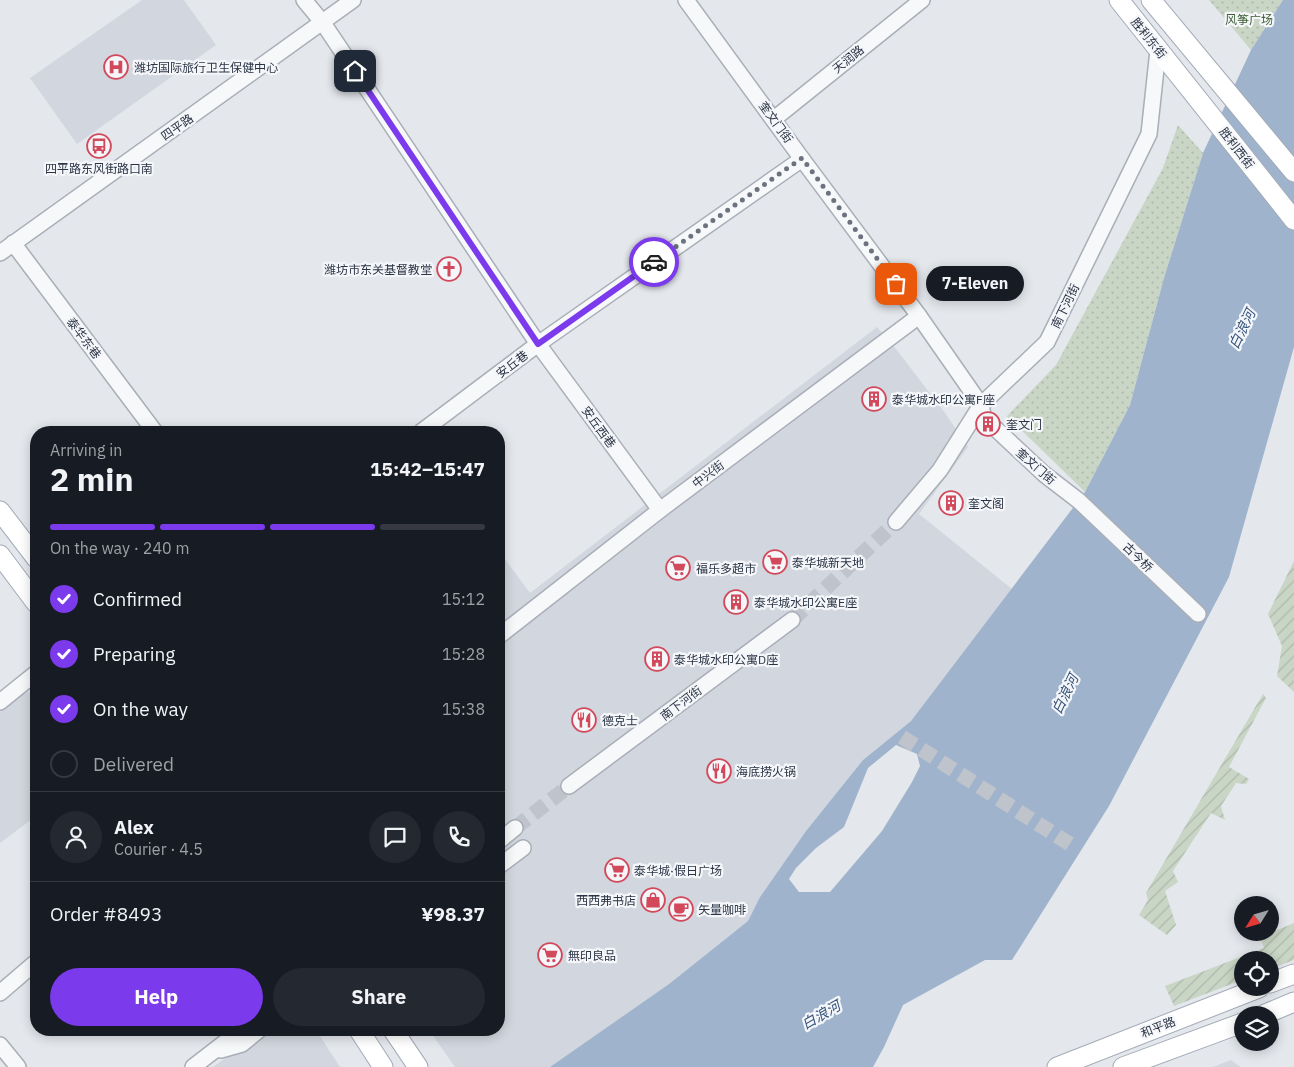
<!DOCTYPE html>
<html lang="en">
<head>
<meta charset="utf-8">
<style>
  body { margin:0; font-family:"IBM Plex Sans","Noto Sans SC",sans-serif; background:#242831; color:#f1f3f6; height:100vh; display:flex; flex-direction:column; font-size:19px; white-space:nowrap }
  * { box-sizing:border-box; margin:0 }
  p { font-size:16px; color:#9ea1a6 }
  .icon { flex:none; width:28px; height:28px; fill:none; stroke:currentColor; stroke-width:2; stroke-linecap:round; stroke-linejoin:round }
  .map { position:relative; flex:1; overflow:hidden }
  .drawer { position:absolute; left:30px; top:426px; width:475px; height:610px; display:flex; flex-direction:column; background:#171b24; border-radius:20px; box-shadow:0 2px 12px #0003 }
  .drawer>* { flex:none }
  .needle { width:32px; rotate:233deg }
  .buttons { position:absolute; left:1234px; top:896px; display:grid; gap:10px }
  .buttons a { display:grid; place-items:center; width:45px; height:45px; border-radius:50%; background:#171b24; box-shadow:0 2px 12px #0003; font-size:25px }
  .pin { position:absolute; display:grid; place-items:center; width:42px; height:42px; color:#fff; margin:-21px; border-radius:10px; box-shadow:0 2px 8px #0006 }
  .courier { position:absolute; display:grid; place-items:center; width:50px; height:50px; margin:-25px; border:4px solid #7c3aed; border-radius:50%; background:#fff; color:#222; box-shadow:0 1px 6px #0007 }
  .bubble { position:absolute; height:35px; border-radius:18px; background:#171b24; box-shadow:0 2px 12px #0003; font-size:16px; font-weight:800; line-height:35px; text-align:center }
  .head em { font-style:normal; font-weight:800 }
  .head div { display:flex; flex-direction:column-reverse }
  .head { display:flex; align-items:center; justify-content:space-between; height:85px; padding:0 20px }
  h1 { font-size:32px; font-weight:800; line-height:38px }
  .bar { display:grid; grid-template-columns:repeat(4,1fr); gap:8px 5px; align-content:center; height:60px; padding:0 20px }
  .bar i { height:6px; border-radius:4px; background:#363941 }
  .bar .active { background:#7c3aed }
  .bar p { grid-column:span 4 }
  .line { display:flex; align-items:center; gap:12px; padding:0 20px; border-top:1px solid #363941 }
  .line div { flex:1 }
  .round { display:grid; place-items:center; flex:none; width:52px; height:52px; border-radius:26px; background:#242831 }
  ol { padding:0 20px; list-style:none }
  li { display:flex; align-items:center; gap:15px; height:55px }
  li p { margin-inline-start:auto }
  li .icon { padding:5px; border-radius:50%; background:#7c3aed; color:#fff; stroke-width:4 }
  li:last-child { color:#9ea1a6 }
  li i { width:28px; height:28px; border:2px solid #363941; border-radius:50% }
  .primary-button { display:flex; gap:10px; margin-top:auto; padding:10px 20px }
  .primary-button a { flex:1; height:58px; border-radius:30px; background:#7c3aed; color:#fff; font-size:20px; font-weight:800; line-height:58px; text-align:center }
  .primary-button a+a { background:#242831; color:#f1f3f6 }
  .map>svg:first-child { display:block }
  .built { fill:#d2d6de }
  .grass { fill:url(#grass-dots) }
  .garden { fill:url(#garden-furrows) }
  .water { fill:#9fb4cc; fill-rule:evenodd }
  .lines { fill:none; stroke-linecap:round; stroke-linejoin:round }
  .minor-tunnel { stroke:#bfc3cb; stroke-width:15; stroke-dasharray:15 8; stroke-linecap:butt }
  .minor-casing { stroke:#a9aeb7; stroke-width:18 }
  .major-casing { stroke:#a3abb8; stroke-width:21 }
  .minor { stroke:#f7f8fa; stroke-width:15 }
  .major { stroke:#fff; stroke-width:19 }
  .done { stroke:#6c737f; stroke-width:5; stroke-dasharray:0 9 }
  .route { stroke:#7c3aed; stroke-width:6 }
  .labels { text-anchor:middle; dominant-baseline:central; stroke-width:4.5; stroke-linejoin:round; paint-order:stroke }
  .park-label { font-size:12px; fill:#3f6138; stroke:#f4f6f9 }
  .street-label { font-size:12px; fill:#2b3445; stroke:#f4f6f9 }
  .poi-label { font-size:12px; fill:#2b3445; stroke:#f4f6f9; text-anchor:start }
  .water-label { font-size:14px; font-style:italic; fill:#34527a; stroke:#f4f6f9 }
</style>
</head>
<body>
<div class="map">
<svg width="1294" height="1067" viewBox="0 0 1294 1067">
  <defs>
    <pattern id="grass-dots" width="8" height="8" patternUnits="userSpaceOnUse" patternTransform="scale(1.25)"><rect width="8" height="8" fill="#c9d6c5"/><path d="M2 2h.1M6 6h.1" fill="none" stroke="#adb8ab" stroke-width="1.8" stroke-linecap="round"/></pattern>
    <pattern id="garden-furrows" width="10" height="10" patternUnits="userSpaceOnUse" patternTransform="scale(1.25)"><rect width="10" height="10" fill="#c9d6c5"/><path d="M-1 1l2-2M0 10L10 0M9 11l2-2" fill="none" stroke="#adb8ab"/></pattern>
  </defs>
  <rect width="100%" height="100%" fill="#e4e7ec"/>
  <g class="built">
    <path d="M142,0h42l32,45 -139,99 -47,-66z"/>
    <path d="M877,327l19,22 49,64 23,34 -49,67 93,75 -101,132 -48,39 -57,71 -46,66 -12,24 -79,63 -119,83h-95l-26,-37h70v-479l31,42z"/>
    <path d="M29,692l7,3v121l-36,27v-134l12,-9z"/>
    <path d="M265,1030h51l24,37h-127z"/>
    <path d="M1231,1060l9,7h-27z"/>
  </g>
  <g class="grass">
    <path d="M1209,0h74l-32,50z"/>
    <path d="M1178,125l25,28 -39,125 -34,127 -45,87 -78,-76 49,-51 107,-197z"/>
  </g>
  <g class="garden">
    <path d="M1294,561v131l-17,-16 5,-30 -14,-32z"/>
    <path d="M1263,694l3,4 -37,69 20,12 -3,5 -10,-1 -15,23 4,14 -14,-7 -38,58 5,11 -13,9 11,34 -9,10 -28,-20 9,-15 -2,-7z"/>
    <path d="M1294,923v37l-24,9v-9h-28v20l-68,26 -9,-20 99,-38 -4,-11z"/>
  </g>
  <path class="water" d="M1283,0h11v347l-65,230 -120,229 -97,154h-27l-82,45 -19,42 -11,20h-323l119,-83 79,-63 12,-24 46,-66 57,-71 48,-39 174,-229 45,-87 34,-127 39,-125 48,-103zM896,745l21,9 3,12 -8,16 -30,49 -52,61h-31l-10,-13 7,-11 20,-20 28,-21 24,-59z"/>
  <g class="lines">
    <g class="minor-tunnel">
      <path d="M792,620l104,-98"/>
      <path d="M902,737l174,111"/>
      <path d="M515,828l54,-42"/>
    </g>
    <g class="minor-casing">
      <g id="minor">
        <path d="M304,0l19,23 215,321 122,166"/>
        <path d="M686,0l116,159 117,157 62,89 2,10"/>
        <path d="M774,119l148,-119"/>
        <path d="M13,243l142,189"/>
        <path d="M0,253l353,-253"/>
        <path d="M996,429l48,45 35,27 119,113"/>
        <path d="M421,432l117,-88 264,-185"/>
        <path d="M896,522l44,-52 41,-65 66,-63 102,-208 9,-84"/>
        <path d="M499,636l161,-126 259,-194"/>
        <path d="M0,702l36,-29"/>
        <path d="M569,786l223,-166"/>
        <path d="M499,841l16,-13"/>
        <path d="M499,866l24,-18"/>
        <path d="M0,993l36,-31"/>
        <path d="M0,1045l18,22"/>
        <path d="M221,1050l21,-6 17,-14"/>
        <path d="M193,1067l48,-37"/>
      </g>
    </g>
    <g class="major-casing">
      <g id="major">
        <path d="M1119,0l175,220"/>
        <path d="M1151,0l143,172"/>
        <path d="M0,511l36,47"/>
        <path d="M0,555l36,48"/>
        <path d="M1270,983l24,-9"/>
        <path d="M1263,1015l31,-13"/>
        <path d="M359,1030l24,37"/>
        <path d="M393,1030l25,37"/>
        <path d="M1057,1067l202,-79"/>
        <path d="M1123,1067l119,-44"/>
      </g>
    </g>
    <use href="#minor" class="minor"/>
    <use href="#major" class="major"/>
  </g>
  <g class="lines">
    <path class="done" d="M654,262l148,-104 94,126"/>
    <path class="route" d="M355,71l183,273 116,-82"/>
  </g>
  <defs>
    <g id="hospital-ring" transform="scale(1.25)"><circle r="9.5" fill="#f4f6f9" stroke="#d1495b" stroke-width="1.5"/><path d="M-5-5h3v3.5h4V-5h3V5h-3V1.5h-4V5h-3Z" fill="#d1495b"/></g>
    <g id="bus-ring" transform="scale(1.25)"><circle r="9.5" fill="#f4f6f9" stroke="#d1495b" stroke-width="1.5"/><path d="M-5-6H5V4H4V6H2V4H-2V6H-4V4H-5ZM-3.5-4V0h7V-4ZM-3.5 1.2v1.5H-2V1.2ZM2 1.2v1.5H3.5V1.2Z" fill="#d1495b"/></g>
    <g id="church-ring" transform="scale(1.25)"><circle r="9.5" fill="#f4f6f9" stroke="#d1495b" stroke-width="1.5"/><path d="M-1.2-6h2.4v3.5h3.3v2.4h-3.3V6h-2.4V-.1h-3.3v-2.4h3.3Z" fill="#d1495b"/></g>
    <g id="building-ring" transform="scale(1.25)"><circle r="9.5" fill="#f4f6f9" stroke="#d1495b" stroke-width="1.5"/><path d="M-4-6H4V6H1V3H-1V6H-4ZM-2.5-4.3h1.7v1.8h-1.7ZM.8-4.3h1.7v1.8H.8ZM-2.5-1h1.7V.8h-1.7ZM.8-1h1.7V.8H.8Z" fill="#d1495b"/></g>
    <g id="supermarket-ring" transform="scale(1.25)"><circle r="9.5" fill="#f4f6f9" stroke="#d1495b" stroke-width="1.5"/><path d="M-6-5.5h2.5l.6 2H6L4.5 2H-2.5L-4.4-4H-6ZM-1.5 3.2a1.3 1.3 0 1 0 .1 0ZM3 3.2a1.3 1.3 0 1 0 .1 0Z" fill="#d1495b"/></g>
    <g id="restaurant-ring" transform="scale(1.25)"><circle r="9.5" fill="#f4f6f9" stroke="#d1495b" stroke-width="1.5"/><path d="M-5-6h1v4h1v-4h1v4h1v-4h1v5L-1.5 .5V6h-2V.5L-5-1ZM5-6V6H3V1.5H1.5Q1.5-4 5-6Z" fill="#d1495b"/></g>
    <g id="shop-ring" transform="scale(1.25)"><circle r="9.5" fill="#f4f6f9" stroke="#d1495b" stroke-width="1.5"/><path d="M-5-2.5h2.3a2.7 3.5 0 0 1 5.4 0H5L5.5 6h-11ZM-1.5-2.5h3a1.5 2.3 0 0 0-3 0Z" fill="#d1495b"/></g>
    <g id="cafe-ring" transform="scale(1.25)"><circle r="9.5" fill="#f4f6f9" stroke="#d1495b" stroke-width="1.5"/><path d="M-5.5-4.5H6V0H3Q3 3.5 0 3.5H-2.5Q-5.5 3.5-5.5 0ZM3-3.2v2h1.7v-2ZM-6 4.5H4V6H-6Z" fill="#d1495b"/></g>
  </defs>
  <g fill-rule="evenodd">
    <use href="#hospital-ring" x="116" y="67"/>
    <use href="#bus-ring" x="99" y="146"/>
    <use href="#church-ring" x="449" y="269"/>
    <use href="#building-ring" x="874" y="399"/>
    <use href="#building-ring" x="988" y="424"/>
    <use href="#building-ring" x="951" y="503"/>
    <use href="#supermarket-ring" x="775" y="562"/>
    <use href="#supermarket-ring" x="678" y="568"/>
    <use href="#building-ring" x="736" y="602"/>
    <use href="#building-ring" x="657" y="659"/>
    <use href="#restaurant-ring" x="584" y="720"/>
    <use href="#restaurant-ring" x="719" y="771"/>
    <use href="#supermarket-ring" x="617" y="870"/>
    <use href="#shop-ring" x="653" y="900"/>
    <use href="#cafe-ring" x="681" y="909"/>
    <use href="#supermarket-ring" x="550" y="955"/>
  </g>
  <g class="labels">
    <g class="park-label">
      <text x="1249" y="19">风筝广场</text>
    </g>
    <g class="street-label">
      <text transform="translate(1149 38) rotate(51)">胜利东街</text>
      <text transform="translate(848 59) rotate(-39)">天润路</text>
      <text transform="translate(776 122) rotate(54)">奎文门街</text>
      <text transform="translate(177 127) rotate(-35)">四平路</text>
      <text transform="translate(1237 148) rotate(52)">胜利西街</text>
      <text transform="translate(1065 306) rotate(-64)">南下河街</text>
      <text transform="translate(84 338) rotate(53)">泰华东巷</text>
      <text transform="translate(512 364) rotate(-37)">安丘巷</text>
      <text transform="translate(599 427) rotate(54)">安丘西巷</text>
      <text transform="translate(1036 466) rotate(41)">奎文门街</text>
      <text transform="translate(708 474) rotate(-37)">中兴街</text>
      <text transform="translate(1138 557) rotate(44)">古今桥</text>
      <text transform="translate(681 703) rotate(-37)">南下河街</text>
      <text transform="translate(1158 1027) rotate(-21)">和平路</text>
    </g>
    <g class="poi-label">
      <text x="134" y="67">潍坊国际旅行卫生保健中心</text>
      <text x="99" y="168" text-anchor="middle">四平路东风街路口南</text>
      <text x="432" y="269" text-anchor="end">潍坊市东关基督教堂</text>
      <text x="892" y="399">泰华城水印公寓F座</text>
      <text x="1006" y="424">奎文门</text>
      <text x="968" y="503">奎文阁</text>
      <text x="792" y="562">泰华城新天地</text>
      <text x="696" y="568">福乐多超市</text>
      <text x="754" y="602">泰华城水印公寓E座</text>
      <text x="674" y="659">泰华城水印公寓D座</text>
      <text x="602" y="720">德克士</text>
      <text x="736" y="771">海底捞火锅</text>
      <text x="634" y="870">泰华城·假日广场</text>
      <text x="636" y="900" text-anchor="end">西西弗书店</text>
      <text x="698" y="909">矢量咖啡</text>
      <text x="568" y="955">無印良品</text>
    </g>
    <g class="water-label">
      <text transform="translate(1242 329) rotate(-64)">白浪河</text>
      <text transform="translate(1065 694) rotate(-64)">白浪河</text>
      <text transform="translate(821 1015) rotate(-30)">白浪河</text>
    </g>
  </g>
</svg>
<div class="buttons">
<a><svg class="needle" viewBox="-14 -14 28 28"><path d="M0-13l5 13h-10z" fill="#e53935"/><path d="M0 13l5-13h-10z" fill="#9ea1a6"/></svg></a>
<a><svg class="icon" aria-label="locate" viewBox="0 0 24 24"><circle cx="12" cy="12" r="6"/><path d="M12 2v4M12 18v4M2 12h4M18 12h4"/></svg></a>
<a><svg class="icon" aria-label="layers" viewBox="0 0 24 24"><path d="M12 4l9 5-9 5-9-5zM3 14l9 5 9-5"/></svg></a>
</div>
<div class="pin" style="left:896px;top:284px;background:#ea580c"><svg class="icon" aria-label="bag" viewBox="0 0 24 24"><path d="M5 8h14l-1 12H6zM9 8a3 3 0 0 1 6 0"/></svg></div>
<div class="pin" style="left:355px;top:71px;background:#1f2937"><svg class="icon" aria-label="home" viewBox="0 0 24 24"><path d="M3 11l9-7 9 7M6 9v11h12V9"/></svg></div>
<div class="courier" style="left:654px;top:262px"><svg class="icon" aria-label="car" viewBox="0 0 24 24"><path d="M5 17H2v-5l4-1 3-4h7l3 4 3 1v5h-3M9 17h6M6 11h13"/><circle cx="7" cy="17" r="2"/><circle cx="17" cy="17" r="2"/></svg></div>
<div class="bubble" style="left:926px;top:266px;width:98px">7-Eleven</div>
<section class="drawer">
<div class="head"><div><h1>2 min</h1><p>Arriving in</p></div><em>15:42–15:47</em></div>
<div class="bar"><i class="active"></i><i class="active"></i><i class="active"></i><i></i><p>On the way · 240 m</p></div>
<ol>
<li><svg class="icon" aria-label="check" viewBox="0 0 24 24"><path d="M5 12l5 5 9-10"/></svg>Confirmed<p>15:12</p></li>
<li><svg class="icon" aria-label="check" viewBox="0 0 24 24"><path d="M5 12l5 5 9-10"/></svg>Preparing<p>15:28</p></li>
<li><svg class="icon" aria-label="check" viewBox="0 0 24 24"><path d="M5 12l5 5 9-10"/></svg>On the way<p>15:38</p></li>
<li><i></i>Delivered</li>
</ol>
<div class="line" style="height:90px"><a class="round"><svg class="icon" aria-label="person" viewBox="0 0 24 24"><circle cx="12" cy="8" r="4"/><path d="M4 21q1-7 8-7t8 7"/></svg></a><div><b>Alex</b><p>Courier · 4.5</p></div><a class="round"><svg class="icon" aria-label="chat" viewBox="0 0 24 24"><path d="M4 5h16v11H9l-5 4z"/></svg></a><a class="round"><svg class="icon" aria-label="phone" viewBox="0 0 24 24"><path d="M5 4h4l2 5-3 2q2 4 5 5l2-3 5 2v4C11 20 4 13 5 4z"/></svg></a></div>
<div class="line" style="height:65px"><div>Order #8493</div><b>¥98.37</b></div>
<div class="primary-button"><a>Help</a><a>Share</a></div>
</section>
</div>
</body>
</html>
